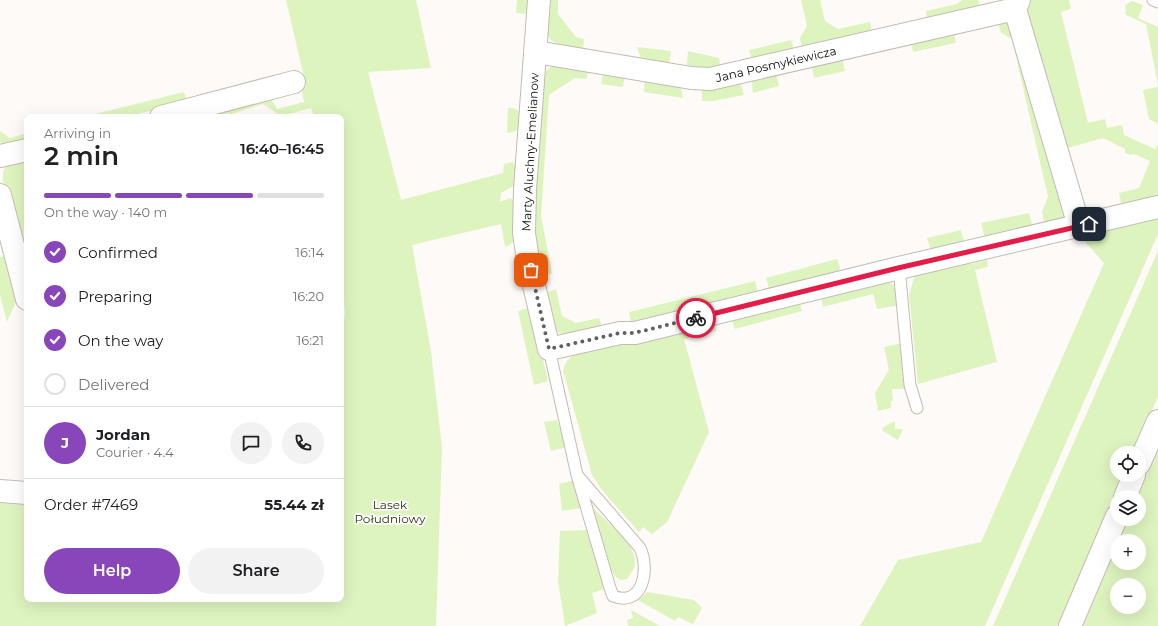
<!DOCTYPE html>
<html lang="en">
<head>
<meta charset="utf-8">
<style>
  body { margin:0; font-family:Montserrat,sans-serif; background:#f2f2f2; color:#202124; height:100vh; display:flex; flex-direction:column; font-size:15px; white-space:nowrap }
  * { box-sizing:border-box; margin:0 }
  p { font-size:13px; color:#757577 }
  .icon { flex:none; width:22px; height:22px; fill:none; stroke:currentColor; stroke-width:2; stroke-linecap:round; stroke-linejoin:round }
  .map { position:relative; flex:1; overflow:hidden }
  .side { position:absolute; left:24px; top:114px; width:320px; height:488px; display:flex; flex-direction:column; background:#fff; border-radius:8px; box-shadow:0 4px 16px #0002 }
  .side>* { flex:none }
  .tools { position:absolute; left:1110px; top:446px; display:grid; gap:8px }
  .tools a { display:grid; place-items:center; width:36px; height:36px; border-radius:50%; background:#fff; box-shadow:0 4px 16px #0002; font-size:20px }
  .pin { position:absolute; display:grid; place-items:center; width:34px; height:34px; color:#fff; margin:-17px; border-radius:8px; box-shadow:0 2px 6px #0006 }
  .courier { position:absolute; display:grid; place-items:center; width:40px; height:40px; margin:-20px; border:3px solid #e11d48; border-radius:50%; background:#fff; color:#222; box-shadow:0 1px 5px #0007 }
  .summary em { font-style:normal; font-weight:600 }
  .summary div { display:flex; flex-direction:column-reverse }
  .summary { display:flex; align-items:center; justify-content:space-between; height:68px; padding:0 20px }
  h1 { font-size:26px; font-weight:600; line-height:30px }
  .bar { display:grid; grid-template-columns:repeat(4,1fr); gap:6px 4px; align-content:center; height:48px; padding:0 20px }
  .bar i { height:5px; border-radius:3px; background:#e0e0e0 }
  .bar .current { background:#8846ba }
  .bar p { grid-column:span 4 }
  .line { display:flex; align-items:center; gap:10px; padding:0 20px; border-top:1px solid #e0e0e0 }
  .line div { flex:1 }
  .round { display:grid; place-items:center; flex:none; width:42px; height:42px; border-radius:21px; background:#f2f2f2 }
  ol { padding:0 20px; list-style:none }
  li { display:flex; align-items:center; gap:12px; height:44px }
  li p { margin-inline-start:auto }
  li .icon { padding:4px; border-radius:50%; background:#8846ba; color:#fff; stroke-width:4 }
  li:last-child { color:#757577 }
  li i { width:22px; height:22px; border:2px solid #e0e0e0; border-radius:50% }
  .primary-button { display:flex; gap:8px; margin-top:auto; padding:8px 20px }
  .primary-button a { flex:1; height:46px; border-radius:24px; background:#8846ba; color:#fff; font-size:16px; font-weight:600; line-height:46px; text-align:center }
  .primary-button a+a { background:#f2f2f2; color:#202124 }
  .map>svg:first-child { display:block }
  .green { fill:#def4bf; fill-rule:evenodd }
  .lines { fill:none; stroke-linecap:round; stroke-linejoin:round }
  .lane-casing { stroke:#c4bcb4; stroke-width:13 }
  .street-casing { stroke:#c4bcb4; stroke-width:24 }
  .secondary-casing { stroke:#c4bcb4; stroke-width:24 }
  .lane { stroke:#fff; stroke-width:11 }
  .street { stroke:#fff; stroke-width:22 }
  .secondary { stroke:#fff; stroke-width:22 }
  .done { stroke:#63605d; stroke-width:4; stroke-dasharray:0 7.2 }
  .route { stroke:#e11d48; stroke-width:5 }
  .labels { text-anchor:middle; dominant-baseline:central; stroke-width:3.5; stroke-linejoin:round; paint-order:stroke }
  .street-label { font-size:12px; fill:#0f0d0a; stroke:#fff }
  .park-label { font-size:12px; fill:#273312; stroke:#fff }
</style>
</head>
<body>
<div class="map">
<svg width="1158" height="626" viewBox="0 0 1158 626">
  <rect width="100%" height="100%" fill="#fefaf7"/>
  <g class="green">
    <path d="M286,0h130l15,68 -63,4 33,128 102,-27 1,-9 8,-2 4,3 -1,20 -14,8 -1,9 10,-4 4,2c1,15 9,42 -9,47l-4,-23 -89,21 19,106 11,97 -6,178h-436v-127l27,2v98h314v-264l4,-20 -4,-55v-143h-27l-3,-9 -30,8 -18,-12 -41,13h-26l75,-19 6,11 27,-7 -3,-14 5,-2z"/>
    <path d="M517,0h13l-1,14 -13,-1z"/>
    <path d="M548,0h10v14l18,23 8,2 -1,10c-42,-7 -37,-8 -35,-49z"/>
    <path d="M801,0h19l5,21 13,8 32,-7 2,10 -70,15 -2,-9 7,-12z"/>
    <path d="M962,0h16l2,6 -53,14 -1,-9 31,-7z"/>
    <path d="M1030,0h39l2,9 -10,3 27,111 17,-4 2,9 15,-3 2,10 31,14 3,-5v56l-36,9 -3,-16 20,-5 11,-27 -16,-7 -3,1 -6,-2v-4l-22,-11 -35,10 -5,-3 -39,-131z"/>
    <path d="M1132,1l11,4 -5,13 20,9v58l-12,-61 -20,-9 -1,-10z"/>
    <path d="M997,19l10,2 59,194 -2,6 -19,5 -3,-14 6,-15 -36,-158 -11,-6z"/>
    <path d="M953,28l3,15 -43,9 -3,-14z"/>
    <path d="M791,40l3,9 -42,10 -3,-9z"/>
    <path d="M637,47l34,4 -2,15 -28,-7z"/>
    <path d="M688,51l31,7 2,10 -10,1 -24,-4z"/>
    <path d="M841,54l4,17 -31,7 -2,-11 2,-6z"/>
    <path d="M559,63l29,4 -1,12 -12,-1 -26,17 -8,121 11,57 -4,2 -7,-4 -7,-33 -1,-22 10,-137c3,-10 6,-12 16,-16z"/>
    <path d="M604,70l21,4 -2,13 -22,-3z"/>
    <path d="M776,73l3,13 -26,7 -2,-17z"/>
    <path d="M645,76l34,5 4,17 -39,-6z"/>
    <path d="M740,81l4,14 -31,6h-11v-14z"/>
    <path d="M1158,87v37l-9,-5 -6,-29z"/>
    <path d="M184,92l3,9 -60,16h-44z"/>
    <path d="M508,108h6l6,4 1,18 -14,3z"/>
    <path d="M0,131l10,7 17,-5v10l-21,3 -6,-4z"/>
    <path d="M27,156v116l-24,-91v-9l3,-7z"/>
    <path d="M1029,213l5,18 -48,11 -5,-19z"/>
    <path d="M1158,215v19l-173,392h-125l38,-66 83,-18 123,-279 -26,-29z"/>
    <path d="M961,230l4,17 -34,3 -4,-12z"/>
    <path d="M1158,251v146l-25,56h-16v22h7l-67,151h-64z"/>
    <path d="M4,256l4,1 4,18 -2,3 6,24 -9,20 -7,-27v-38z"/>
    <path d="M837,259l3,9 -4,11 -66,13 -4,-14z"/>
    <path d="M987,260l1,7 -13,3 22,92 -79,22 -9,-89 6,-20 32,-11h25z"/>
    <path d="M755,281l4,16 -128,27 -2,-12z"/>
    <path d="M877,281l12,1 5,3 6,20 -23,4 -4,-15 -50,13 -2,-10z"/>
    <path d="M556,289l6,27 14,7 23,-5 3,10c-12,2 -41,13 -48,0 -4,-9 -5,-21 -7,-31l1,-5z"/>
    <path d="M800,303l2,8 -67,18 -4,-10z"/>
    <path d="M531,307l17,74 -14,4 -16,-74z"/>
    <path d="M714,319l2,12 -32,8 25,93 -42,90 -15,12 -9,-7 -4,5 -38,-43 -9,-14 -29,-105c3,-9 6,-12 14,-17z"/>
    <path d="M903,343l3,46h-14l1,12h-2v7l-13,3 -3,-18 14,-23 -5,-23z"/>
    <path d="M557,420l10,27 -16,4 -7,-29z"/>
    <path d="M895,421v8h8l-5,11 -15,-9 -1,-3z"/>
    <path d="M1158,448v178h-79l47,-107h13v-22h-3zM1117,541h22v22h-22zM1117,585h22v22h-22z"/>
    <path d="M575,480l7,28 -20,3 -3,-27z"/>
    <path d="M593,508c12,12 43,36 42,54 0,6 -4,12 -8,17l-7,1c-17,-11 -22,-53 -27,-72z"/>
    <path d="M588,530l16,59 -12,4 5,20 -32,13 -7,-45 2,-50z"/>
    <path d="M648,592l46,8 8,8 -9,16 -15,-7 -3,4 -37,-21z"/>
    <path d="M631,610l29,16h-32l-1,-6 6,-2z"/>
  </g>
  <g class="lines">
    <g class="lane-casing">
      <g id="lane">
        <path d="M1153,0l5,2"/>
        <path d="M899,268l11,117 7,23"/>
        <path d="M549,349l28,126 33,113 3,8c30,12 37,-27 27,-48l-63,-73"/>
      </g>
    </g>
    <g class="street-casing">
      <g id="street">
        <path d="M539,0l-14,189 -1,44 4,27 21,89 71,-16h15l264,-65 259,-61"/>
        <path d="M1015,9l64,217"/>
        <path d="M536,52l155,26 19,1 305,-70 4,-9"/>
        <path d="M161,117l133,-35"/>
        <path d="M0,156l27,-6"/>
        <path d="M0,195l27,104"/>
        <path d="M0,491l27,2"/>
      </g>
    </g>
    <g class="secondary-casing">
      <g id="secondary">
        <path d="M1139,464l19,-43"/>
        <path d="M1125,497l9,-22"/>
        <path d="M1070,626l47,-110"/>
      </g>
    </g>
    <use href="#lane" class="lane"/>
    <use href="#street" class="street"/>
    <use href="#secondary" class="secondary"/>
  </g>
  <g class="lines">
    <path class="done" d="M531,270l18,79 71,-16h14l62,-15"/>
    <path class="route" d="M696,318l202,-50 191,-44"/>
  </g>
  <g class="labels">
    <g class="street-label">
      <text transform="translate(776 64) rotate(-13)">Jana Posmykiewicza</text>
      <text transform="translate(530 152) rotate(-87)">Marty Aluchny-Emelianow</text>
    </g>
    <g class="park-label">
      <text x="390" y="504">Lasek<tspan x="390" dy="14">Południowy</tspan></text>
    </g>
  </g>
</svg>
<div class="tools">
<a><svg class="icon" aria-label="locate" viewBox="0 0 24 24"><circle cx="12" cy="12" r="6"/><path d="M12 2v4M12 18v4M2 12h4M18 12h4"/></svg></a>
<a><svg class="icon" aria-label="layers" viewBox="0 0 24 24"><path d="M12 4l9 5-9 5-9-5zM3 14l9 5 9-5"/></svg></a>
<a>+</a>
<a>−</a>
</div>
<div class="pin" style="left:531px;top:270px;background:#ea580c"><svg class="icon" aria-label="bag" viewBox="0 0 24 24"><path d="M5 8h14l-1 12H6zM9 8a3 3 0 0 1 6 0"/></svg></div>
<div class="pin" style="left:1089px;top:224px;background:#1f2937"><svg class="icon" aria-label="home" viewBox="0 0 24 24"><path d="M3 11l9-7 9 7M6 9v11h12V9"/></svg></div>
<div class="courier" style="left:696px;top:318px"><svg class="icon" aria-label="bike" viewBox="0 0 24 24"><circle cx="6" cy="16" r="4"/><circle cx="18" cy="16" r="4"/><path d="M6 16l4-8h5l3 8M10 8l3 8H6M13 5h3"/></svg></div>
<section class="side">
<div class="summary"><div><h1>2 min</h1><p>Arriving in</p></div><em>16:40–16:45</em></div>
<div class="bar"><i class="current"></i><i class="current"></i><i class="current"></i><i></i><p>On the way · 140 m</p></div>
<ol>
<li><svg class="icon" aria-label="check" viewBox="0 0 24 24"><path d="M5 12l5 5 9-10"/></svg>Confirmed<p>16:14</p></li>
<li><svg class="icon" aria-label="check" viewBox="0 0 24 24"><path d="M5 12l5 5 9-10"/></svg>Preparing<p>16:20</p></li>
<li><svg class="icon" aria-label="check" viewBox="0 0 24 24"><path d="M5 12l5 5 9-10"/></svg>On the way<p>16:21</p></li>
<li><i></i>Delivered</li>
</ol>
<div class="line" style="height:72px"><b class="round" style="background:#8846ba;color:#fff">J</b><div><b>Jordan</b><p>Courier · 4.4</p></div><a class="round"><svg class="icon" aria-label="chat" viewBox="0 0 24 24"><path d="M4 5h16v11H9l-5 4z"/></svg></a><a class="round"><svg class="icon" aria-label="phone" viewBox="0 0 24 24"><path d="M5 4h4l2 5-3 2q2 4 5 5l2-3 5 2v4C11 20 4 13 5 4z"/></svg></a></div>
<div class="line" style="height:52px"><div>Order #7469</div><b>55.44 zł</b></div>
<div class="primary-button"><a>Help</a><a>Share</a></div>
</section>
</div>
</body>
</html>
